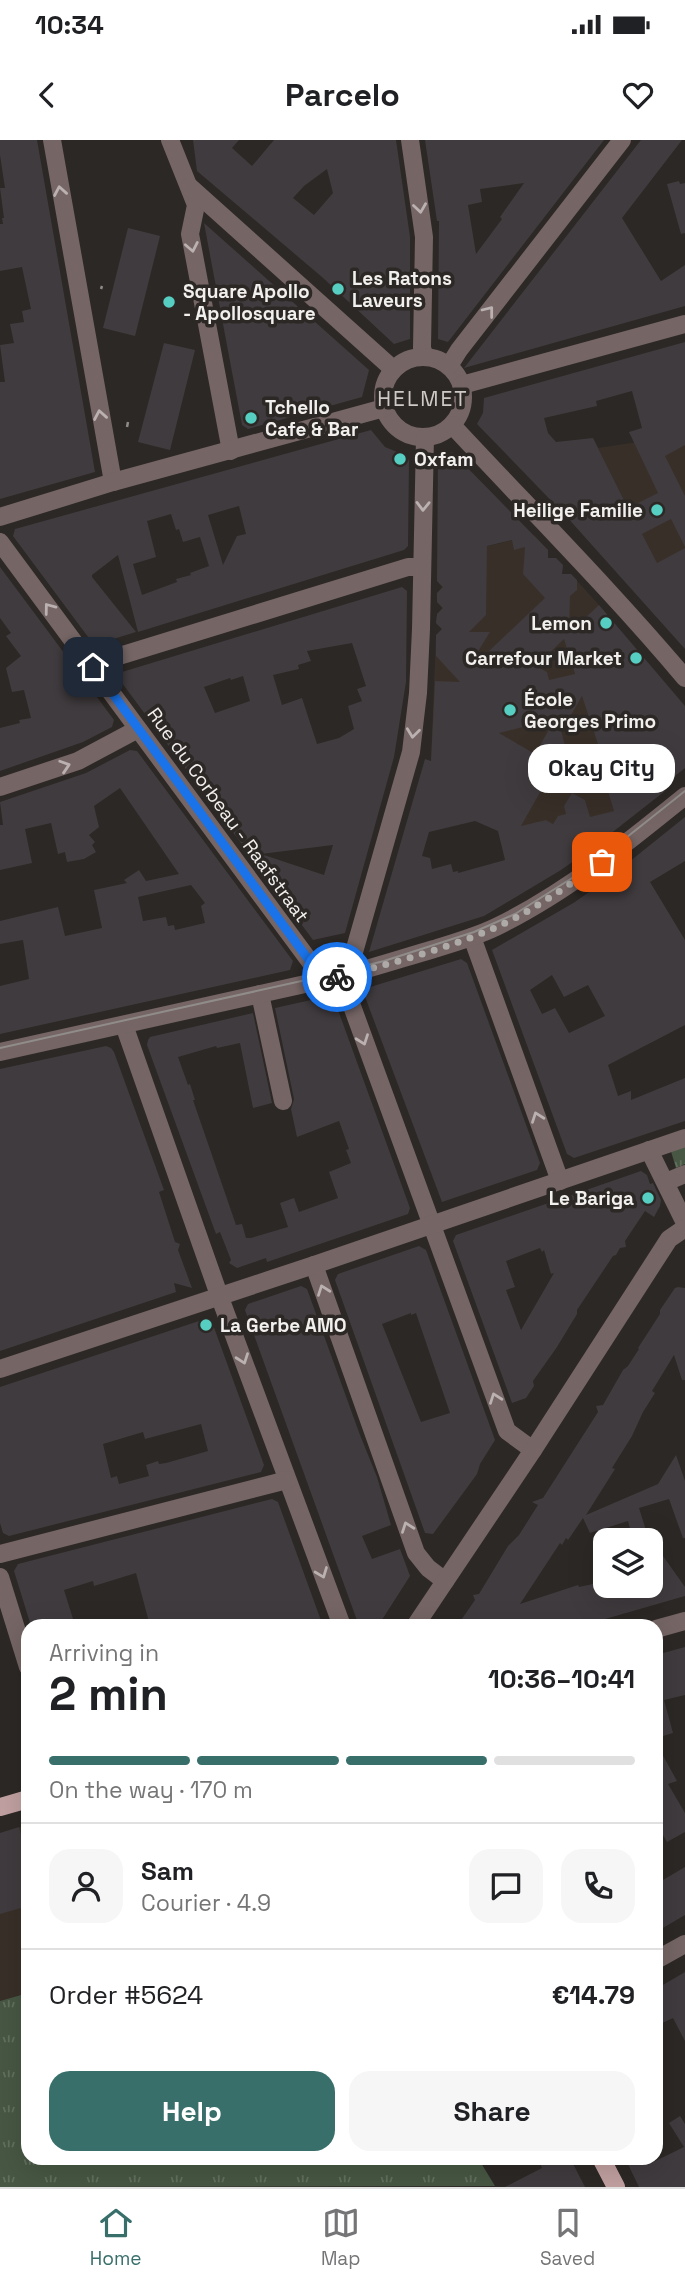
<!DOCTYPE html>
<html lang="en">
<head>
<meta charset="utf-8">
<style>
  body { margin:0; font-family:"Space Grotesk",sans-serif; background:#f6f6f6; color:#202124; height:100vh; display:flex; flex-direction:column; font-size:26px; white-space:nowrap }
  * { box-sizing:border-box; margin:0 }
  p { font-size:23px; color:#757577 }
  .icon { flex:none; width:38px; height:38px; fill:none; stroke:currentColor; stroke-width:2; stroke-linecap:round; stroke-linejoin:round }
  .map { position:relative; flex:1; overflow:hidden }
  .side { position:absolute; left:21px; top:1479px; width:642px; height:546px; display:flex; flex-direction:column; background:#fff; border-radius:21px; box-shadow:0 7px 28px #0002 }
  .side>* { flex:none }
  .tools { position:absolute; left:593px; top:1388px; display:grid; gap:14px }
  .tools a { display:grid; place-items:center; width:70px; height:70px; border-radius:14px; background:#fff; box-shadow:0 7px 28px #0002; font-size:35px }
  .pin { position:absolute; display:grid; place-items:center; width:60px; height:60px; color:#fff; margin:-30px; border-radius:14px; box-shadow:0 4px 10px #0006 }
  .courier { position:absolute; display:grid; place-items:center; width:70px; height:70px; margin:-35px; border:5px solid #1a73e8; border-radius:50%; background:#fff; color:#222; box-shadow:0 2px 9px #0007 }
  .bubble { position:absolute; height:49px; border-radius:21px; background:#fff; box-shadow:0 7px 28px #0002; font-size:23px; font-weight:700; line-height:49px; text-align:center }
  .overview em { font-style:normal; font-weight:700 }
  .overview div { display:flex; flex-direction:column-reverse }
  .overview { display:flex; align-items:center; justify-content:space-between; height:119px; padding:0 28px }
  h1 { font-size:46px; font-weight:700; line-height:52px }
  .bar { display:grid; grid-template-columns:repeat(4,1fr); gap:10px 7px; align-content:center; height:84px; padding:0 28px }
  .bar i { height:9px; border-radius:5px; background:#e0e0e0 }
  .bar .current { background:#386f6b }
  .bar p { grid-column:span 4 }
  .line { display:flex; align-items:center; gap:18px; padding:0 28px; border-top:2px solid #e0e0e0 }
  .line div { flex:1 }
  .round { display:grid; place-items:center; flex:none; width:74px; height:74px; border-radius:21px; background:#f6f6f6 }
  .action { display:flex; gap:14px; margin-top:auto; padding:14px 28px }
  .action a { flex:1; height:80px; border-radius:21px; background:#386f6b; color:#fff; font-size:28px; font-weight:700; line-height:80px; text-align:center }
  .action a+a { background:#f6f6f6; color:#202124 }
  .status { display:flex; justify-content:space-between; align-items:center; height:49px; padding:0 35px; background:#fff; direction:ltr }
  .status svg { height:19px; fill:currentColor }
  header { display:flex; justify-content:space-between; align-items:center; height:91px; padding:0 28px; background:#fff; font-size:32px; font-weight:700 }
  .menu { display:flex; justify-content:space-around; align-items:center; height:98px; border-top:2px solid #e0e0e0; background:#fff; font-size:19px; color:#757577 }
  .menu a { display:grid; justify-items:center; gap:4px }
  .menu .current { color:#386f6b }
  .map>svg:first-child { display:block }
  .built { fill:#382f28 }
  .park { fill:url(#park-tufts) }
  .building { fill:#403b3e; fill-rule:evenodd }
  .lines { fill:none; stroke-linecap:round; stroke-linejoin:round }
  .path { stroke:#8e8b88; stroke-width:2.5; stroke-dasharray:7 3.5; stroke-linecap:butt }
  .minor { stroke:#756565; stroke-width:18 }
  .major { stroke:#c1a0a1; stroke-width:18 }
  .tram { stroke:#8f8c8a; stroke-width:2 }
  .oneway { stroke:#bab1b0 }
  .done { stroke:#adaaa8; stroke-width:7; stroke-dasharray:0 12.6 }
  .route { stroke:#1a73e8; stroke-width:9 }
  .poi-dot { fill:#56cec2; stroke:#2c2825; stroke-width:2.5 }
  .labels { text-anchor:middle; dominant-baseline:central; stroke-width:7; stroke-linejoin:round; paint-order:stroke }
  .poi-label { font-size:19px; font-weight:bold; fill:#f2f0ee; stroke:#2c2825; text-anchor:start }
  .street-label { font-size:19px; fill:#f2f0ee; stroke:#2c2825 }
  .neighbourhood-label { font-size:21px; letter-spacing:2px; fill:#cfcac6; stroke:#2c2825 }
</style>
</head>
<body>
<div class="status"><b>10:34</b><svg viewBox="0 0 49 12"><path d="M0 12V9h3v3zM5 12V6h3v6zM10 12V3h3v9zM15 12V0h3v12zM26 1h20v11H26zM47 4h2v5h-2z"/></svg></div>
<header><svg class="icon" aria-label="back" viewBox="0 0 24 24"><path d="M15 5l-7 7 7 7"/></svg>Parcelo<svg class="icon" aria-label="heart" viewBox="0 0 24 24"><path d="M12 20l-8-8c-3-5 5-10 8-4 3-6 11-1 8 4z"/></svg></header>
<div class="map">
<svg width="685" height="2047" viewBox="0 0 685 2047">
  <defs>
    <pattern id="park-tufts" width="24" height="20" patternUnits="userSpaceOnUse" patternTransform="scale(1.75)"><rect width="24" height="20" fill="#475743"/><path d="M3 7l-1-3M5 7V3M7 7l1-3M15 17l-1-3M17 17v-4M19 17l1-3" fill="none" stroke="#626f5e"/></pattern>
  </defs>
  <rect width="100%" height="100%" fill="#2c2825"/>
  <g class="built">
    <path d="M685,295v186l-87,-173z"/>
    <path d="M534,395l14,15v8h8l7,7 -1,9h9l36,40 -40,35 45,138 -5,2 13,38 -9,1 -95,69 -33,-121 -52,-17 5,-124 6,-6 -6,-6 1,-9 5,-6 -5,-6v-9l5,-6 -5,-6v-9l6,-6 -5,-8z"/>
    <path d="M28,1685v168l-28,8v-168z"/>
  </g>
  <g class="park">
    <path d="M685,1004v20l-9,4 -6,-20z"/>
    <path d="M28,1853v165h450l17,28 -495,1v-186z"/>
  </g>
  <g class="building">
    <path d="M0,0h37l58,332 -95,27v-117h5l-5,-37 14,-2 -4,-19 14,-2 -2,-11 9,-2 -9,-42 -22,4v-47h3l-1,-6h2l-4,-30h5l-5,-33z"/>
    <path d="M193,0h46l-7,8 20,18 22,-26h122l14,97v102l-16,5 -72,-67 -125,-106zM327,29l6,24 -19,22 -21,-17 11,-12z"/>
    <path d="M425,0h179l-156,202 -10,-3 1,-118h-2zM524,43l-24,34 2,2 -26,35 -8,-49 14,-3 -2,-13z"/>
    <path d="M641,0h41l-60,78 39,63 24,-16v41l-221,62z"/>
    <path d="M679,41l1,3 5,-1v50l-4,1 -14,-50z"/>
    <path d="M204,83l165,147 -7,27 -114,32 -6,-4z"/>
    <path d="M128,88l32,8 -25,100 -32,-8z"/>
    <path d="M685,202v103l-20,11 20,40v51l-14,-28 -29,15 15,29 28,-15v101l-119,-133 -89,-92 6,-11 1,-15zM632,251l10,37 -13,4 29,61 -30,15 -35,-70 -37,4 -8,-9 -4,-15 53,-12 -1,-5z"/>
    <path d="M164,203l31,7 -25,100 -32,-8z"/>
    <path d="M371,290l14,17 22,9 2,5 -1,85 -4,4 -266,82 -20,-77 -26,20v2l44,55 -42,13 -81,-109 2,-7zM239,366l7,28 -9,2 -14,29 -15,-50zM171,374l5,16 3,-1 4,13 17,-5 9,29 -19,7 1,2 -15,4 1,3 -35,13 -9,-31 23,-7 -9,-36z"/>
    <path d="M452,312l96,98v8h8l7,7 -1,9h9l6,6v10l-7,6 -1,37 30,-28 86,101v62l-24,19 4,4 -74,58 -30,21 -77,46 -115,36 56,-193 6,2 4,-80 25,1 -24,-26v-21l6,-6 -6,-6 1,-9 6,-6 -6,-6v-9l6,-6 -6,-6 1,-124zM512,400l2,10 11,-3 -2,27 22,24 -74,70 -2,-2 21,-34h-21l17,-17 1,-69zM564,499l11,35 -26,6 -2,-8 -11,-6zM582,556l30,91 -5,2 7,22 -24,6 -5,-17 -13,-7 -8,13 2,8 -8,2 -5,8 -7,-4 -25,6 26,-46 18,9 7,-13 -2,-8 8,-3 8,-13 -13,-8 -8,2 -7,-28 13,-3zM555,579l-20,35 -36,-21zM475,681l23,10 7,29 -47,13v-2l-5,1 -2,-8 -19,5 -2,-11 -8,-2 7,-24z"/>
    <path d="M0,427l114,153 -2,7 -29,15 -83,29v-43l20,-5 -1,-3 12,-2 -7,-28 -12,2 -6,-24 15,-12 -15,-20 5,-3 -11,-15z"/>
    <path d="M402,447l5,4 -1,91 -12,75 -49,176 -32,7 -194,-261 3,-7zM352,503l14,43 -9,3 5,12 -14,5 6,23 -15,9 -22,6 -15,-46 -20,7 -9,-30 26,-6 -1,-4 13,-4 -4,-10zM243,536l7,25 -35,12 -11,-26 26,-9 1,2zM333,705l-9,30 -63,-21z"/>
    <path d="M130,610l7,1 156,210 -3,9 -290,64v-48l29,-7 -6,-39 -23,4v-23l58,-14 7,29 37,-8 -8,-38 33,-7 -3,-3 15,-10 7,11 33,-7 -59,-86 -26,18 5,21 -10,8 6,7 -3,3 4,7 -12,7 -17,3 -2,-10 -7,2 -7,-31 -26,6 7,34 -32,7v-45h3l-3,-23 86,-29zM191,745l14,18 -4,3 4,17 -30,7 -1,-5 -6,1 -2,-9 -23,4 -5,-24z"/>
    <path d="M685,677v44l-35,21 35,58v85l-77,40 10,31 13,-5v9l54,-22v43l-111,37 -7,-4 -75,-204 83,-48 39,-28zM552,835l12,22 24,-12 17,31 -36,17 -14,-25 -13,6 -12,-24z"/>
    <path d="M461,819l6,4 73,200 -3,7 -95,32 -78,-208 3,-6z"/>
    <path d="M329,856l5,3 76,209 -2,6 -141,48 -1,-4 -29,10 -8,-5 2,-3 -11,-28 -4,2 -69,-189 1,-5 2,-3 103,-24 19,90 -19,5 -13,-65 -23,5 -1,-2 -38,11 10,28 2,-1 5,16h-2l43,125 6,-1 4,14h5l37,-11 -8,-24 14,-5 5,14 39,-14 -9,-26 22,-9 -5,-13 3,-1 -10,-28 -42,16 -6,-28 3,-10 -19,-91z"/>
    <path d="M106,906l5,2 3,4 50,138 -5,2 16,50 5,2 -2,6 14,38 -18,-5 2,9 -176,59v-282z"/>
    <path d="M641,1031l6,4 3,9 3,-1 8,17 -1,6 -6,11 -9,-6 -20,30 1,6 -6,1 -4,7 -3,1 -36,54v4l-20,33 -24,34 1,5 -8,12 -14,5 -59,-162 3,-6zM540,1108l2,4 2,-2 7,24 3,-1 -33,57 -15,-40 9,-3 -9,-26z"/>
    <path d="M419,1106l7,4 69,190 -15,24 -3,10 -44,60 -8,-1 -90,-253 3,-6zM411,1173v2l5,-2 34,100 -29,9 -39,-98z"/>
    <path d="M301,1146l6,3 53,146 17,42 14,48 -29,11 10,23 28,-10 10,27 -32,50h-19l-114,-316 3,-6z"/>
    <path d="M678,1147l7,1v92h-3l-8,-25 -22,36 3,2 -12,19 -11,24 -20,32 3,1 -29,46 72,-31 18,-29 9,26v57h-2l-14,-39 -30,9 10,32h-16l-5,-19 -38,12 -7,-15 -15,22 -2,-2 -4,7 -2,-2 -40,61 58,-19 1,2 23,-5 1,4h48v-47l34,48v9l-104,30h-124l18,-26 -2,-5 6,-1 29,-48 11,-11 19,-30 -6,-3 11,-4 55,-86 -2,-6 7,-1 20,-35 5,-4 11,-17 -1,-1 22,-34v-4l15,-22z"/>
    <path d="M205,1179l7,3 52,143 -3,7 -252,64 -6,-3 -3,-10v-136zM201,1284l7,27 -42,12 -7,1 -1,-3 -12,4 3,11 -30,8 -2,-8 -6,2 -8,-34 40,-12 2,7z"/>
    <path d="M272,1359l6,3 45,124h-173l-14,-53 -42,13 -1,-5 -29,9 10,32 -9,2v2h-34l-17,-55 4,-7z"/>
    <path d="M685,1507v48l-21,5 9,33 -17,5v-83z"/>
    <path d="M656,1603l21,38 -9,3 17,29v19l-18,10 -11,-19z"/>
    <path d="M19,1687l4,14 5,-1v66l-28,8v-81z"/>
    <path d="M685,1727v48l-29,17v-48z"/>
    <path d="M685,1832v69l-12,-23 -17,8v-37z"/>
    <path d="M680,1976l5,8v63h-46l-14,-29h22l2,6 35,-17 -15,-24z"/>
    <path d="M538,2018h32l15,29h-80l37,-19z"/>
  </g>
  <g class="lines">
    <g class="path">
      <path d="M101,149l1,-3"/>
      <path d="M127,287l1,-5"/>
    </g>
    <g class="minor">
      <path d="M52,0l61,342"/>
      <path d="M170,0l26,65 -6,29 41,217"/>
      <path d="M410,0l14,97 -2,111 3,9"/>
      <path d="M190,47l203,182"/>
      <circle cx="423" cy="257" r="40"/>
      <path d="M449,226l10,-16 163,-210"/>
      <path d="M462,245l223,-61"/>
      <path d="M452,285c78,84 159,165 233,253"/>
      <path d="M0,377l113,-35 271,-74"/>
      <path d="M0,402l314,425 3,14"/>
      <path d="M93,527l10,-6 305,-94h13"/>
      <path d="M0,647l78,-26 60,-32"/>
      <path d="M472,797l88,244"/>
      <path d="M354,832l-2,-13 59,-207 7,-59 3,-64 4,-191"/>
      <path d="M341,836l166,455 26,19"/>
      <path d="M260,854l23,107"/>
      <path d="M124,885l95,270 123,331"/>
      <path d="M0,912l341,-76c32,-8 62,-18 93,-27 22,-7 45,-13 66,-24 68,-34 127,-82 185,-129"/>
      <path d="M649,1010l36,73"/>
      <path d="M666,1042l19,-8"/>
      <path d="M314,1125l102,288 12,15 17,13"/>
      <path d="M0,1229l314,-104 371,-127"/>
      <path d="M0,1414l287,-74"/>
      <path d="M0,1437l28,90"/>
      <path d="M415,1486l118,-176 136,-211 16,-11"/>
      <path d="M656,1489l29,-8"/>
      <path d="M656,1820l29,-16"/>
    </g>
    <g class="major">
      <path d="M0,1667l28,-8"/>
      <path d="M601,2018l15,29"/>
    </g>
    <path class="tram" d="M0,908l324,-72 60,-15 90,-29 41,-18 73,-46 97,-77"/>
  </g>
  <defs><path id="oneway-chevron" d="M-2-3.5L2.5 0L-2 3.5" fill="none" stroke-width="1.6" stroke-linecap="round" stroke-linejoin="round" transform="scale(1.75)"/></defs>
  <g class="oneway">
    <use href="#oneway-chevron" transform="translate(60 51) rotate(-100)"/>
    <use href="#oneway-chevron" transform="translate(420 68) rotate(82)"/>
    <use href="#oneway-chevron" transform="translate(192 107) rotate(79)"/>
    <use href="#oneway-chevron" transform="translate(489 171) rotate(-52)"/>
    <use href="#oneway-chevron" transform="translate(100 275) rotate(-100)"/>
    <use href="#oneway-chevron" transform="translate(423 366) rotate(91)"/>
    <use href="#oneway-chevron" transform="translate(49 468) rotate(-127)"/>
    <use href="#oneway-chevron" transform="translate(413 593) rotate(97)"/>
    <use href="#oneway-chevron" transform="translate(65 626) rotate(-18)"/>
    <use href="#oneway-chevron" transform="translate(363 900) rotate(70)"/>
    <use href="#oneway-chevron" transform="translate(537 977) rotate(-110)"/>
    <use href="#oneway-chevron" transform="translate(323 1150) rotate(-110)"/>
    <use href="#oneway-chevron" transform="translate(243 1219) rotate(70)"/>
    <use href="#oneway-chevron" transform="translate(495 1258) rotate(-110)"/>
    <use href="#oneway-chevron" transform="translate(407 1387) rotate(-110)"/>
    <use href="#oneway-chevron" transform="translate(322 1433) rotate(69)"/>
  </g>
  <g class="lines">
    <path class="done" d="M337,837c53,-13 109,-28 160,-50 37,-17 72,-42 105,-65"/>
    <path class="route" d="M93,527l221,300 3,14 20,-4"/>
  </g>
  <g class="poi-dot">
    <circle cx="338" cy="149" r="7"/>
    <circle cx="169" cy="162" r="7"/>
    <circle cx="251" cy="278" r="7"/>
    <circle cx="400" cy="319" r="7"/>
    <circle cx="657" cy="370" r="7"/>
    <circle cx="606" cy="483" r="7"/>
    <circle cx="636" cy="518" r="7"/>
    <circle cx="510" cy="570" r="7"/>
    <circle cx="648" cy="1058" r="7"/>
    <circle cx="206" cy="1185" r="7"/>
  </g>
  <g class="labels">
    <g class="poi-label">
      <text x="352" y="138">Les Ratons<tspan x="352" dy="22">Laveurs</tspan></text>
      <text x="183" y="151">Square Apollo<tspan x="183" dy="22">- Apollosquare</tspan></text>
      <text x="265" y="267">Tchello<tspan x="265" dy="22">Cafe &amp; Bar</tspan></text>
      <text x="414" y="319">Oxfam</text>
      <text x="643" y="370" text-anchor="end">Heilige Familie</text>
      <text x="592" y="483" text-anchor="end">Lemon</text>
      <text x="622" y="518" text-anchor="end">Carrefour Market</text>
      <text x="524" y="559">École<tspan x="524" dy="22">Georges Primo</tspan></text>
      <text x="634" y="1058" text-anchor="end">Le Bariga</text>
      <text x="220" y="1185">La Gerbe AMO</text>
    </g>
    <g class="street-label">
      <text transform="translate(228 675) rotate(54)">Rue du Corbeau - Raafstraat</text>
    </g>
    <g class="neighbourhood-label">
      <text x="423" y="258">HELMET</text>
    </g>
  </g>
</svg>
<div class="tools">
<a><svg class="icon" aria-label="layers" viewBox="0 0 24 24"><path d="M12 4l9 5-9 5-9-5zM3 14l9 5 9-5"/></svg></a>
</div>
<div class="pin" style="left:602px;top:722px;background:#ea580c"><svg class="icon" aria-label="bag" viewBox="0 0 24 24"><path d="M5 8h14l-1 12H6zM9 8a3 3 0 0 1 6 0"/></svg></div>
<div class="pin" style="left:93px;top:527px;background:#1f2937"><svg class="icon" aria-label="home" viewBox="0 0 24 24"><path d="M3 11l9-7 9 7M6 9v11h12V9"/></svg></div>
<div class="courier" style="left:337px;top:837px"><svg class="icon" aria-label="bike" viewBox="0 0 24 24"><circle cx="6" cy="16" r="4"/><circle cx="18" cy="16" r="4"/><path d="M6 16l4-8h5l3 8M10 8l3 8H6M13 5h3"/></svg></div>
<div class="bubble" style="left:528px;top:604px;width:147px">Okay City</div>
<section class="side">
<div class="overview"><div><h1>2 min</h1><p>Arriving in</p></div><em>10:36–10:41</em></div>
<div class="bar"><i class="current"></i><i class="current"></i><i class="current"></i><i></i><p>On the way · 170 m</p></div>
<div class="line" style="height:126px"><a class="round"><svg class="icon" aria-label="person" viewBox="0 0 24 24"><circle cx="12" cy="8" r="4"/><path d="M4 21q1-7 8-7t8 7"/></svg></a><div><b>Sam</b><p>Courier · 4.9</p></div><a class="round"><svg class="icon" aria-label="chat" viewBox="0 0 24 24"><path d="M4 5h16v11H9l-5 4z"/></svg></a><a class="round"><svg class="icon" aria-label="phone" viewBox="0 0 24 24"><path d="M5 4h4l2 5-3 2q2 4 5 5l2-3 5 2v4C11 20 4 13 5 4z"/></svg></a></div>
<div class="line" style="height:91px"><div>Order #5624</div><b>€14.79</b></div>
<div class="action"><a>Help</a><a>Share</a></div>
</section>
</div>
<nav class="menu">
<a class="current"><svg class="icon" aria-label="home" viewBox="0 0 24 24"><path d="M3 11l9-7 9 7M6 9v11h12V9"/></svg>Home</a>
<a><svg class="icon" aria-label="map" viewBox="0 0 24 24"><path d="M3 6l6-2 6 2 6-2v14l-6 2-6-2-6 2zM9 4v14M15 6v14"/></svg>Map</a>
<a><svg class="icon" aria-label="saved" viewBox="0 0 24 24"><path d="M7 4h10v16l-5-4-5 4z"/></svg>Saved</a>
</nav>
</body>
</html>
